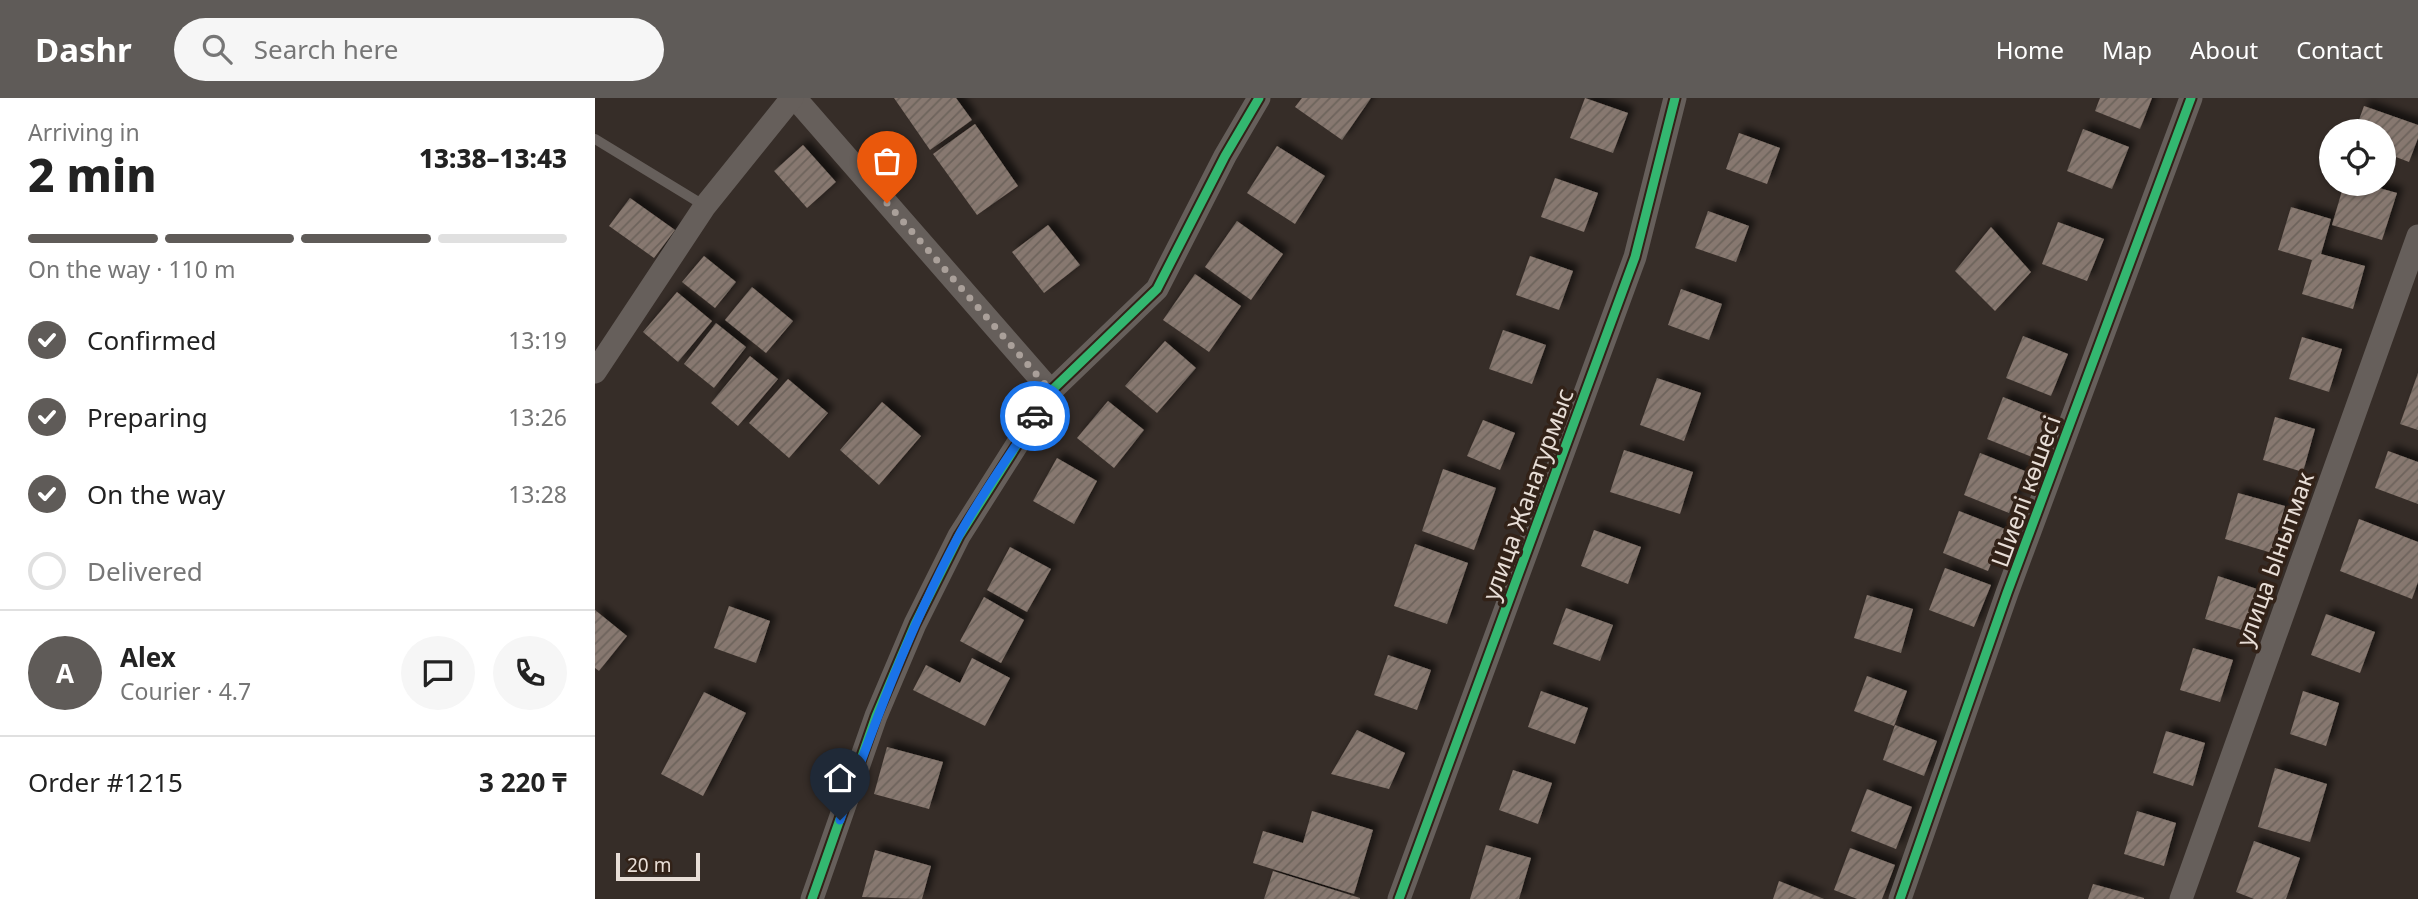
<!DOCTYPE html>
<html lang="en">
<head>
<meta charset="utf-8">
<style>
  body { margin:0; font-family:"Noto Sans",sans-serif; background:#f6f6f6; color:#222; height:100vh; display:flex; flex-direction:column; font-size:26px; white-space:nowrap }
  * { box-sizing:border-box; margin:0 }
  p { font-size:23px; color:#767676 }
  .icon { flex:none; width:38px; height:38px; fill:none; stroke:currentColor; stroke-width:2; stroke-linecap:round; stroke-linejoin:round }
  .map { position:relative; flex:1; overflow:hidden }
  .drawer { display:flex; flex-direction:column; background:#fff; width:595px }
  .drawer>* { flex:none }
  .controls { position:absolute; left:1724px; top:21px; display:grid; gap:14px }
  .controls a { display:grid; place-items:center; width:77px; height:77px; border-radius:50%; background:#fff; box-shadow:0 2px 5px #0004; font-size:35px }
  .scale { position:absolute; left:21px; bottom:18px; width:84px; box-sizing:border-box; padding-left:7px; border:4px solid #e8ded7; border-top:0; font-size:19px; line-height:24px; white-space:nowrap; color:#e8ded7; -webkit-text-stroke:5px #322218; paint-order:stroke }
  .pin { position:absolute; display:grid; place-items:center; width:60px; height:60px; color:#fff; margin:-72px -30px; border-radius:50% 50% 50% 0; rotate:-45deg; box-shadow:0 0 7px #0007 }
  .pin .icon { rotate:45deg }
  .courier { position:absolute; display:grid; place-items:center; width:70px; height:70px; margin:-35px; border:5px solid #1a73e8; border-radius:50%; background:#fff; color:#222; box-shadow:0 2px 9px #0007 }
  .head em { font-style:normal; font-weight:800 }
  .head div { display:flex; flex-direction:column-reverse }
  .head { display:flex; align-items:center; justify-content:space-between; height:119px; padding:0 28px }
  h1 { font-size:46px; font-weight:800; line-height:52px }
  .bar { display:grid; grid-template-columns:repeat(4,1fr); gap:10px 7px; align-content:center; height:84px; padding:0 28px }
  .bar i { height:9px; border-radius:5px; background:#e0e0e0 }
  .bar .current { background:#5f5b58 }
  .bar p { grid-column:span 4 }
  .line { display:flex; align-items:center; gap:18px; padding:0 28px; border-top:2px solid #e0e0e0 }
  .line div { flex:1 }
  .round { display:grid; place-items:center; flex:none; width:74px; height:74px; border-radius:37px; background:#f6f6f6 }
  ol { padding:0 28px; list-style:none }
  li { display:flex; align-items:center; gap:21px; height:77px }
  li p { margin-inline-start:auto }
  li .icon { padding:7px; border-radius:50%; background:#5f5b58; color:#fff; stroke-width:4 }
  li:last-child { color:#767676 }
  li i { width:38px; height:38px; border:4px solid #e0e0e0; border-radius:50% }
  header { display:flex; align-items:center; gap:42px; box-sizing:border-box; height:98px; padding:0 35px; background:#5f5b58; color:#fff }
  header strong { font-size:33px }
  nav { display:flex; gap:38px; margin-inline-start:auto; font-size:24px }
  .search { width:490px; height:63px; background:#f6f6f6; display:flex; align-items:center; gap:18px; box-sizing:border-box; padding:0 24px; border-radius:38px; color:#767676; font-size:26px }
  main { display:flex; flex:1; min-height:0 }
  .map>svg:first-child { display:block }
  .building { fill:url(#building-hatch); filter:url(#shadow) }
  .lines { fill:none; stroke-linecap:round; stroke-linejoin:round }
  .service { stroke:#665f5b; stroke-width:10 }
  .minor { stroke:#665f5b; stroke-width:23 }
  .cycleway-casing { stroke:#322218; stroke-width:13 }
  .cycleway { stroke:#33b770; stroke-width:9 }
  .done { stroke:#aaa09a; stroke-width:7; stroke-dasharray:0 12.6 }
  .route { stroke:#1a73e8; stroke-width:9 }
  .labels { text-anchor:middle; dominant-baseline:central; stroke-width:7; stroke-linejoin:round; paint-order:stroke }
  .street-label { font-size:24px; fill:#e8ded7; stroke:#322218 }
</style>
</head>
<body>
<header>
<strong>Dashr</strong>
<div class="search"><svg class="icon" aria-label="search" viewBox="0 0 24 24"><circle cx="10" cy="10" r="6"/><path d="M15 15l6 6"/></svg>Search here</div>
<nav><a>Home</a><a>Map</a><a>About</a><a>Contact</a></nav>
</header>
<main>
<section class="drawer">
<div class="head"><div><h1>2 min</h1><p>Arriving in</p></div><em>13:38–13:43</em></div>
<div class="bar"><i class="current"></i><i class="current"></i><i class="current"></i><i></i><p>On the way · 110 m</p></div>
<ol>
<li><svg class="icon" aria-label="check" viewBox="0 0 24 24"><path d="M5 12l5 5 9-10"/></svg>Confirmed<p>13:19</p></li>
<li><svg class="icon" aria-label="check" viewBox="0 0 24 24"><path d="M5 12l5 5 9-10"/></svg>Preparing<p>13:26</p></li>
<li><svg class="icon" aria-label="check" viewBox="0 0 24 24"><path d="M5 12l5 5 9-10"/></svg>On the way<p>13:28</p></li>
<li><i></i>Delivered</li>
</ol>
<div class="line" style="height:126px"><b class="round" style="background:#5f5b58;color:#fff">A</b><div><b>Alex</b><p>Courier · 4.7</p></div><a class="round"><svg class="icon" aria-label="chat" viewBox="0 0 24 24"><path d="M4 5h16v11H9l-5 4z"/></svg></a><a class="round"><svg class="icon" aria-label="phone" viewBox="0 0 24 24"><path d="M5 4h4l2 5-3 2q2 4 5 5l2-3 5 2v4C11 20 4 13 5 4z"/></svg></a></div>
<div class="line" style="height:91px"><div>Order #1215</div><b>3 220 ₸</b></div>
</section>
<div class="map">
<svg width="1823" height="801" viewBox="0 0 1823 801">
  <defs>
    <pattern id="building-hatch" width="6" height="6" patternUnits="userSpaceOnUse" patternTransform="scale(1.75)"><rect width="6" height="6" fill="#87786f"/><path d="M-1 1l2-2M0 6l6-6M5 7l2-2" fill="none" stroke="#6d635c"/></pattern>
    <filter id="shadow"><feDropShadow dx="6" dy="-6" stdDeviation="3.5" flood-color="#0009"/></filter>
  </defs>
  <rect width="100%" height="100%" fill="#362d28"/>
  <g class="building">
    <path d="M299,0h62l16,22 -42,30z"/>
    <path d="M707,0h69l-29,42 -47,-33z"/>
    <path d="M990,0l43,15 -15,40 -43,-15z"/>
    <path d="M1505,0h52l-12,31 -45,-18z"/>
    <path d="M1769,8l54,19v13l-9,24 -26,-10v-21h-28z"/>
    <path d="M380,26l43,62 -41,29 -44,-61z"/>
    <path d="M1488,31l46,18 -17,42 -45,-18z"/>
    <path d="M1144,35l41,15 -13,36 -41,-15z"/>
    <path d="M208,47l33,37 -29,26 -33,-37z"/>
    <path d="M682,48l48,30 -30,48 -48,-31z"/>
    <path d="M960,80l43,15 -14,39 -43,-15z"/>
    <path d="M1749,86h21l32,9 -15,47 -50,-15z"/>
    <path d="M35,100l45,32 -21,28 -45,-32z"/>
    <path d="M1696,109l40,12 -10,35 44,12 -12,43 -51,-15 10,-34 -34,-10z"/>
    <path d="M1113,113l41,15 -13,36 -41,-14z"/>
    <path d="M642,123l46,33 -32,46 -46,-33z"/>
    <path d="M1463,124l46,17 -17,42 -45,-17z"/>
    <path d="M453,127l32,40 -36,28 -32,-41z"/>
    <path d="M1396,129l40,45 -36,39 -40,-40z"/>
    <path d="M109,158l32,26 -21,26 -33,-26z"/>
    <path d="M935,158l43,15 -14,39 -43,-15z"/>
    <path d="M600,176l46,32 -32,46 -46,-32z"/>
    <path d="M157,189l41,34 -27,32 -41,-33z"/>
    <path d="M1086,191l41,15 -13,36 -41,-15z"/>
    <path d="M82,194l35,29 -34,41 -35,-30z"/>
    <path d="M121,225l30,24 -32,41 -30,-24z"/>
    <path d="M908,232l43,15 -14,39 -43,-15z"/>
    <path d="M1428,238l45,18 -17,42 -45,-18z"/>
    <path d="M1707,239l40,12 -13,43 -40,-13z"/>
    <path d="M570,243l31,27 -39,45 -32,-27z"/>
    <path d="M155,258l28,23 -40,47 -27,-23z"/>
    <path d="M1823,275v57l-18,-6z"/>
    <path d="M1062,280l44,15 -17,48 -44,-16z"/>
    <path d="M193,281l40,34 -39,45 -40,-35z"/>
    <path d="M1408,299l45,18 -16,42 -45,-18z"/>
    <path d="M513,303l36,29 -30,38 -37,-30z"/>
    <path d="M287,304l39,34 -42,49 -39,-35z"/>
    <path d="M1680,319l40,12 -12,43 -40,-12z"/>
    <path d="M888,322l32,13 -15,37 -33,-14z"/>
    <path d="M1029,352l69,22 -13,42 -70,-22z"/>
    <path d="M1793,353l30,11v42l-43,-16z"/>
    <path d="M1385,355l45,18 -16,42 -45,-18z"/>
    <path d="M462,360l40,23 -23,43 -41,-23z"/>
    <path d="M848,371l53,19 -22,62 -52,-19z"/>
    <path d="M1643,395l47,13 -13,47 -47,-14z"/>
    <path d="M1364,413l46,18 -17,42 -45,-18z"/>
    <path d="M1764,421l59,23v40l-6,17 -72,-28z"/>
    <path d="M999,432l47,17 -13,37 -47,-18z"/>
    <path d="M820,446l53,19 -21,61 -53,-18z"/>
    <path d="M415,449l41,22 -24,43 -40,-22z"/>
    <path d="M1350,470l46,17 -17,42 -45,-17z"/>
    <path d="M1623,478l39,13 -12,42 -40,-12z"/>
    <path d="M1272,497l46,14 -12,44 -47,-15z"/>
    <path d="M389,499l40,23 -23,43 -41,-22z"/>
    <path d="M134,508l41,15 -14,42 -42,-15z"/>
    <path d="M971,510l47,17 -13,36 -47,-17z"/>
    <path d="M0,512l32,26 -28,35 -4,-3z"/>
    <path d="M1731,516l49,18 -15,41 -49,-18z"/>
    <path d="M1598,550l40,12 -13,42 -40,-12z"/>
    <path d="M793,557l43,15 -14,40 -43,-15z"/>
    <path d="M377,560l38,20 -25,48 -72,-36 13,-25 34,18z"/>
    <path d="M1272,578l40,15 -13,35 -40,-15z"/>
    <path d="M946,593l47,17 -13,36 -47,-17z"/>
    <path d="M1708,593l36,12 -13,43 -36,-12z"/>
    <path d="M109,594l42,21 -43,83 -42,-22z"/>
    <path d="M1300,627l42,16 -13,35 -41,-16z"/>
    <path d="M762,632l48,23 -16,36 -58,-15z"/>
    <path d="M1571,633l39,12 -12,43 -40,-13z"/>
    <path d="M292,649l56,15 -14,47 -55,-15z"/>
    <path d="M1680,670l52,16 -17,58 -52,-15z"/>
    <path d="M918,672l39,13 -14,41 -39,-14z"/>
    <path d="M1272,691l45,18 -16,42 -45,-18z"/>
    <path d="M717,713l61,19 -19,64 -101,-31 10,-32 40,12z"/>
    <path d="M1542,713l39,12 -12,43 -40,-12z"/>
    <path d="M1659,743l46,17 -14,41h-32l-18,-7z"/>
    <path d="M891,747l45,13 -12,41h-49z"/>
    <path d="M1255,750l45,17 -13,34h-25l-23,-9z"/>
    <path d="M280,752l56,16 -9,33 -60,-2z"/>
    <path d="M678,773l87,27v1h-96z"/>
    <path d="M1184,783l45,18h-51z"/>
    <path d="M1498,786l51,14v1h-56z"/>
  </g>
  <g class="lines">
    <path class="service" d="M0,41l110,67"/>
    <g class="minor">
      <path d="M200,0l256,293"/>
      <path d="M0,274l110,-166 87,-108"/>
      <path d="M217,801l64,-183 39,-92 44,-88 92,-145 106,-102 68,-133 34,-58"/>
      <path d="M804,801l236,-642 40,-159"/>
      <path d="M1305,801l107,-306 184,-495"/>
      <path d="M1586,801l237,-663"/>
    </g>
    <g class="cycleway-casing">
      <g id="cycleway">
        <path d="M217,801l64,-183 39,-92 44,-88 92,-145 106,-102 68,-133 34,-58"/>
        <path d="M804,801l236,-642 40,-159"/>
        <path d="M1305,801l107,-306 184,-495"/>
      </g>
    </g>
    <use href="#cycleway" class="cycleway"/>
  </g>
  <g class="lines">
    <path class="done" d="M292,105l164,188 -16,25"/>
    <path class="route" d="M245,722c34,-96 69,-191 117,-281 23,-43 52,-82 78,-123"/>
  </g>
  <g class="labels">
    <g class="street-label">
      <text transform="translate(1430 393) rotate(-70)">Шиелі көшесі</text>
      <text transform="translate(932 396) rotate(-70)">улица Жанатурмыс</text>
      <text transform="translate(1679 461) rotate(-70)">улица Ынытмак</text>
    </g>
  </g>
</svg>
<div class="controls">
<a><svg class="icon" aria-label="locate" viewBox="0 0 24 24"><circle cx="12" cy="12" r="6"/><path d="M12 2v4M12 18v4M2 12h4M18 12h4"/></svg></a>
</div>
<div class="scale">20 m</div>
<div class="pin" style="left:292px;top:105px;background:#ea580c"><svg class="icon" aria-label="bag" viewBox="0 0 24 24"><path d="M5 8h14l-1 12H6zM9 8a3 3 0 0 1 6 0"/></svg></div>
<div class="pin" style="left:245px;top:722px;background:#1f2937"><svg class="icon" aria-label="home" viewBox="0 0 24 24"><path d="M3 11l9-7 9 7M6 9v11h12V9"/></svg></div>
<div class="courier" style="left:440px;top:318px"><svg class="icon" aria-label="car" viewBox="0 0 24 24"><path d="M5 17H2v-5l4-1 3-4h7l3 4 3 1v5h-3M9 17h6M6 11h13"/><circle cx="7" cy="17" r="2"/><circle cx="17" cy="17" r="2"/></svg></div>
</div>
</main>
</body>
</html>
